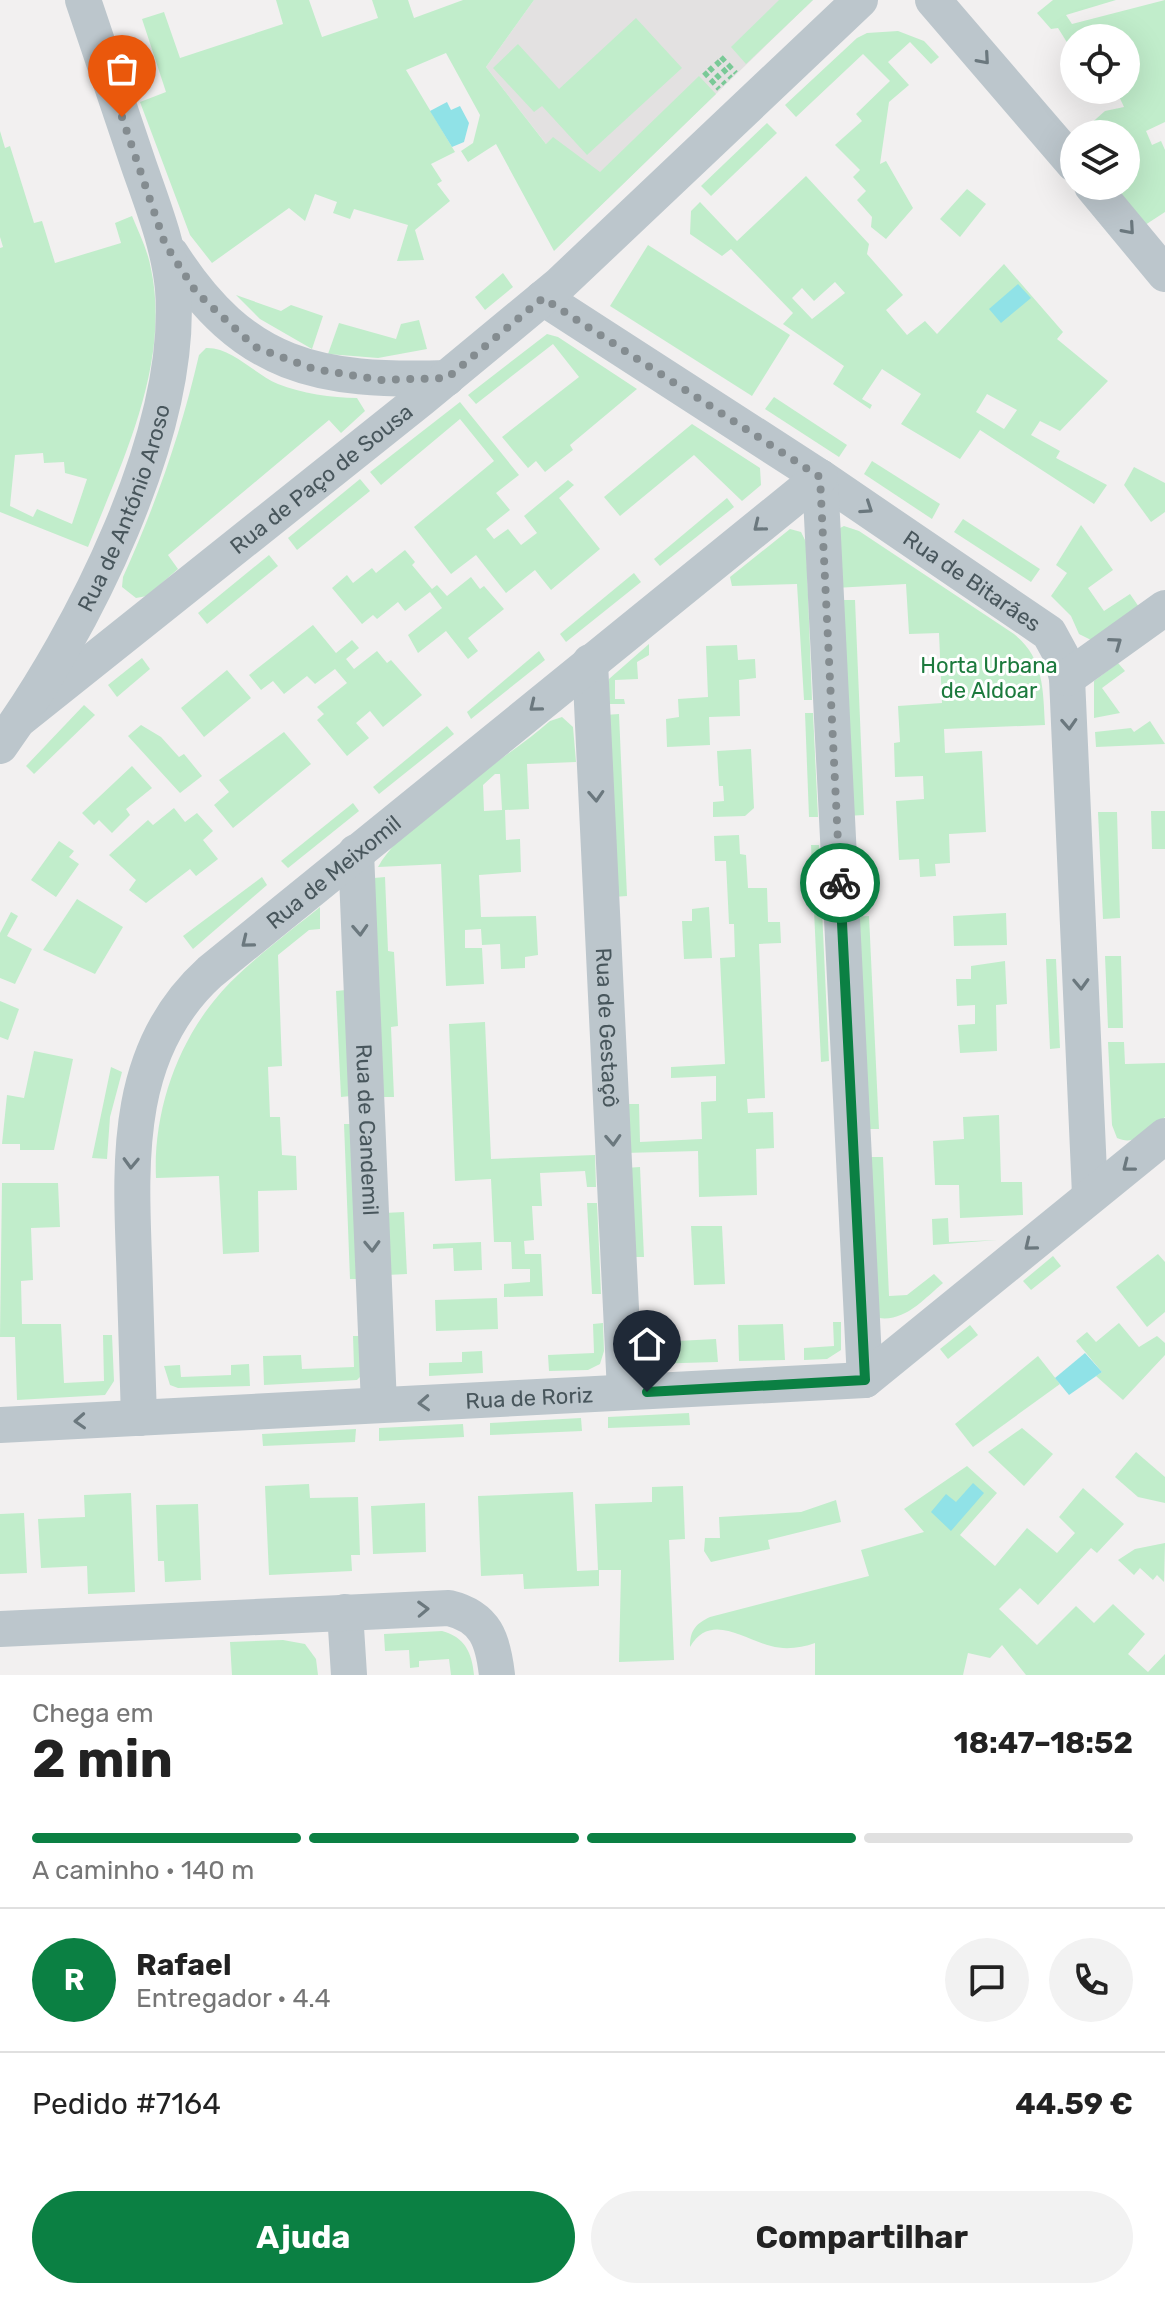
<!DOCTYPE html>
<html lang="pt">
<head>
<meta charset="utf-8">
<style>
  body { margin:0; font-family:Rubik,sans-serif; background:#f2f2f2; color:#222; height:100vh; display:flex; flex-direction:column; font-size:30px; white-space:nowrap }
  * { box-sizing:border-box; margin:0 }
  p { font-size:26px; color:#767676 }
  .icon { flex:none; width:44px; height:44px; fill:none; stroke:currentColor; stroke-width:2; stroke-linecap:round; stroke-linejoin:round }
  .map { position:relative; height:1675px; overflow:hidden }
  .drawer { display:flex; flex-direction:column; background:#fff; flex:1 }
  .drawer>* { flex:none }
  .tools { position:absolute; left:1060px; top:24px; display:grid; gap:16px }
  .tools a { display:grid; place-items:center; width:80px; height:80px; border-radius:50%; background:#fff; box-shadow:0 8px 32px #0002; font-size:40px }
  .pin { position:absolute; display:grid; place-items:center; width:68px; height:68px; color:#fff; margin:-82px -34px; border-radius:50% 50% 50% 0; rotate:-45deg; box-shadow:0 0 8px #0007 }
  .pin .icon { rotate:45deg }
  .courier { position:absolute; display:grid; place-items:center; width:80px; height:80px; margin:-40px; border:6px solid #0b8043; border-radius:50%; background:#fff; color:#222; box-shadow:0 2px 10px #0007 }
  .head em { font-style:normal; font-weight:700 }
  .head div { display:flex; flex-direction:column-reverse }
  .head { display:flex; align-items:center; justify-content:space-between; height:136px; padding:0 32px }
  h1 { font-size:52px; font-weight:700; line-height:60px }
  .bar { display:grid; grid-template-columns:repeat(4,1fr); gap:12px 8px; align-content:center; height:96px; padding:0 32px }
  .bar i { height:10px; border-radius:6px; background:#e0e0e0 }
  .bar .on { background:#0b8043 }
  .bar p { grid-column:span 4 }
  .line { display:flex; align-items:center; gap:20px; padding:0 32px; border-top:2px solid #e0e0e0 }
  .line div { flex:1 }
  .round { display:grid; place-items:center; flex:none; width:84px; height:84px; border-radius:42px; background:#f2f2f2 }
  .action { display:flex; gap:16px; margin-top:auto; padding:16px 32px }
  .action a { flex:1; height:92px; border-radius:48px; background:#0b8043; color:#fff; font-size:32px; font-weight:700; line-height:92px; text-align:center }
  .action a+a { background:#f2f2f2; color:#222 }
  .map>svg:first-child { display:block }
  .education { fill:#e3e1e1 }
  .green { fill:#c1edcb; fill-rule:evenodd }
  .water { fill:#90e2e7 }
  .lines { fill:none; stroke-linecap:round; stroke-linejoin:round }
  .path { stroke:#7ac997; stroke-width:5; stroke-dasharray:6 4; stroke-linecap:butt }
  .minor { stroke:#bcc6cc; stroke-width:36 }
  .oneway { stroke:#6b787e }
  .done { stroke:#848c90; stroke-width:8; stroke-dasharray:0 14.4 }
  .route { stroke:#0b8043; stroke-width:10 }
  .labels { text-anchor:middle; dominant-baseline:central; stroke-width:6; stroke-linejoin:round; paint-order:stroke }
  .street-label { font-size:22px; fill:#48565c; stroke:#fff }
  .park-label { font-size:22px; fill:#1c7a3d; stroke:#fff }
</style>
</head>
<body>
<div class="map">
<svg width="1165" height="1675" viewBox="0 0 1165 1675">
  <rect width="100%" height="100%" fill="#f2f0f0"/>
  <path class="education" d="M534,0h279l-216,209 -111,-142z"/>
  <g class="green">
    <path d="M276,0h33l13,37 56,-19 -6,-18h36l6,18 49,-18h71l-48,67 60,77 7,-7 47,35 99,-96 17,18 -162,157 -58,-107 -28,18 -7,-11 12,-8 7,-28 -34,-62 -40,17 49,82 -24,12 11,17 -5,3 13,17 -35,29 9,30 -27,1 11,-36 -54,-16 -4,10 -17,-6 4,-11 -22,-8 -10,27 -16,-13 -77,55 -22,-28 -50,-133 26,-10 -24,-73 22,-7 16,46 103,-34z"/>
    <path d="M779,0h34l-67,64 -15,-17z"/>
    <path d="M1053,0h63l-50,15 6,9 93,-24v122l-19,9 6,14 9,-4 4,9v62l-23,15 -35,-41h19v-52h-47l26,-23 19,-4 -8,-17h10v-52h-13l-6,-6 -7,6h-26l-1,14 -15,-24 -7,1 -14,-16z"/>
    <path d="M636,18l46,50 -95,87 -45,-49 -8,6 -41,-44 25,-24 41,45z"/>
    <path d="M898,31l26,10 15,16 -8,7 -21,-22 -22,20 21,23 -20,17 -9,62 6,-3 27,47 -27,31 -15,-12 1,-10 -15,-17 9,-9 -13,-14 7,-7 -25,-25 27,-24 -6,-7 34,-33 -27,-27 -67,63 -11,-12 72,-67 10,-5z"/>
    <path d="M767,123l10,10 -66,63 -10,-10z"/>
    <path d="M0,131l5,17 5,-2 24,77 8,-2 13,42 66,-20 -6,-20 17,-7c7,17 16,35 19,53 20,94 -29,193 -63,278l-88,-35v-264l3,-1 -3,-10zM43,453l1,10 20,-1 1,11 22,6 -15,45 -35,-15 -4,8 -23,-11 5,-51z"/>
    <path d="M806,176l63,68 -2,10 36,41 -17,15 21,25 18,-14 12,13 67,-70 59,68 -6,7 51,42 -48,50 -20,-10 -9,14 29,16 -4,7 51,27 -13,19 -114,-74 -20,29 -59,-35 20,-30 -39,-25 -20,30 10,6 -2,4 -37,-25 11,-18 -61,-42 10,-11 -62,-64 -9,7 -32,-22 1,-23 9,-9 37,39zM835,282l10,11 -33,26 -20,-21 10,-10 12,13zM987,394l30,16 -13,19 -28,-17z"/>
    <path d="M967,189l19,15 -26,33 -20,-18z"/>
    <path d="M648,245l142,90 -38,61 -142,-90z"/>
    <path d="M503,273l10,14 -28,23 -10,-13z"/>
    <path d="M236,295l45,16 10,-6 32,11 -11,33 -52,-30z"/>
    <path d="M419,320l8,29 -49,9 -50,-4 11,-31 57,16 5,-15z"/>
    <path d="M547,334l11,3 79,52 -67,56 3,5 -28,22 -9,-11 -8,7 -26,-31 77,-60 -26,-33 -77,60 -8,-9z"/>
    <path d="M206,348c26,-1 48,26 72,36 23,9 54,14 79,14l8,13 -24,22 -12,-13 -161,135 10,14 -31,27 -11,2 -14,-11 1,-10c33,-73 58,-144 76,-222z"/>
    <path d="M774,397l73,48 -8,12 -74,-48z"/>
    <path d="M460,402l59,73 -23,18 14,17 -24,19 8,10 14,-10 13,16 16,-12 -13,-17 44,-36 6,5 -15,13 41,51 -49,41 -16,-20 -29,23 -30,-38 -25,19 -37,-47 80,-66 -34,-42 -79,66 -11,-13z"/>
    <path d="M692,424l68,44 1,17 -19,16 -48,-46 -74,61 -16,-19z"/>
    <path d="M872,461l68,43 -8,15 -68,-45z"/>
    <path d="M1134,467l31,16v29l-14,10 -27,-37z"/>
    <path d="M360,479l10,12 -73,59 -9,-12z"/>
    <path d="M727,498l7,9 -74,59 -6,-7z"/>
    <path d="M963,519l77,50 -9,13 -77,-50z"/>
    <path d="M1081,525l32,45 -25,18 16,23 26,-17 9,13 -48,33 -12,-6 -8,-18 -20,-20 16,-23 -11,-8z"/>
    <path d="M844,526l15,5 155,103c30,24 29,55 31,91l-101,4 1,24 37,-2 4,81 -37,2 1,29 -15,1 1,12 -16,1 -1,-18 -20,1 -3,-59 28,-2 -1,-23 -28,1 -1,-34 6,-1 -2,-36 44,-3 -3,-70 -30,1 -3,-50 -71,4 3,-59z"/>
    <path d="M790,529l11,3 5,10 6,158h-8l-7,-116 -65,2 -2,-9z"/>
    <path d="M405,550l10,12 -3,3 20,24 5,-4 10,11 24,-19 9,12 4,-3 20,23 -36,29 10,13 -10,8 -22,-28 -28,22 -10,-18 34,-27 -12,-16 -25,19 -7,-9 -21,17 -4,-4 -11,9 -30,-36 15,-13 6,8 19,-15 4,5z"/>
    <path d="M269,555l9,11 -71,58 -9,-11z"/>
    <path d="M634,573l7,9 -75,60 -6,-8z"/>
    <path d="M836,600h19l9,215 -18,1z"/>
    <path d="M313,625l23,28 16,-13 7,8 -13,11 8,10 23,-18 10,12 4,-3 31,35 -39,32 -13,-16 -14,12 13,15 -22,18 -30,-36 7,-6 -7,-7 30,-24 -12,-14 -20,15 -8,-8 -23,18 -11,-13 -12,9 -12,-15z"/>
    <path d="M649,644v11l-12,7 1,17 -23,1v19h9l1,5h-20l4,-25z"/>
    <path d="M737,645l1,15 17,-1 1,19 -17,2 1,36 -31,1 1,28 -43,2 -1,-28 13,-2 -1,-18 30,-2 -2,-51z"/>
    <path d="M539,651l6,9 -74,59 -4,-7z"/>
    <path d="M142,658l8,11 -33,28 -9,-12z"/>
    <path d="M1118,663l7,8 -23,17 18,25 -26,5v-37z"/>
    <path d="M227,670l24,28 -47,39 -23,-29z"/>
    <path d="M84,705l11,10 -61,59 -8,-8z"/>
    <path d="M805,713h8l5,104h-9z"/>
    <path d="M619,714l8,182 -14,1 -8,-182z"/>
    <path d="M562,717l11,10 3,35 -49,2 2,45 -24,1 1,30 14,-1 1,33 -42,3 2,42 55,-1 2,39 -13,2v11l-24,1 -1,-25 -18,1 -1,-16 -16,1v18h17l2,36 -38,2 -5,-122 -63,3c29,-51 126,-105 172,-146zM495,774h5l2,36 -18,1 -1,-26z"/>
    <path d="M1150,721l15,23 -69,3 -1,-15 36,-4 3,4z"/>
    <path d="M141,725l20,12 18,20 5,-3 18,22 -22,17 -52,-57z"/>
    <path d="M447,726l7,8 -75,60 -6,-7z"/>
    <path d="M284,732l27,32 -78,64 -19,-23 15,-13 -10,-12z"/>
    <path d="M751,749l3,59 -9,8 -32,1v-15l11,-1 -1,-15h-4l-2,-35z"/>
    <path d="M132,766l20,22 -26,21 4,6 -18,18 -13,-13 -5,5 -12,-12z"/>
    <path d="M353,803l6,8 -71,57 -7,-7z"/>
    <path d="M174,808l11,14 12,-9 16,18 -10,9 15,19 -22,17 -6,-7 -44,34 -17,-13 7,-10 -27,-25 39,-35 5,5z"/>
    <path d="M1151,811h14v38h-13z"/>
    <path d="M1098,812h19l3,106 -17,1z"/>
    <path d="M739,835l1,19 6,1 2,33h19l1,34h12l1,21 -22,1 6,154 -18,1 1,14 25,-1 1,36 -18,1 1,46 -58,2 -1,-46 -74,2 -2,-49h17l1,38 62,-3 -1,-37 15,-1v-25l-45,2v-11l54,-3 -5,-106 15,-1 -1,-33h-5l-3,-63h-11l-1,-25z"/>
    <path d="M59,841l15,10 -5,6 10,7 -23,33 -25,-17z"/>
    <path d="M811,845h8l10,216 -8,1z"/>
    <path d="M262,877l5,8 -74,64 -10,-13z"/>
    <path d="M385,877l3,74 6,1 4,74 -7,1 3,70h-15l-5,-219z"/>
    <path d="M77,899l46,28 -28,47 -52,-24z"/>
    <path d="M320,907v22l-11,1 -31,25 4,111 -14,1 2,50h10l2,38 14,1 1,34 -39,1 1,61 -36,2 -4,-78 -63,2c-3,-64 20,-133 62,-182 24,-29 71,-64 102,-89z"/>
    <path d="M709,907l3,51 -28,1 -2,-38h10v-12z"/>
    <path d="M11,912l7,4 -11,20 25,13 -17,35 -15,-6v-45z"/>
    <path d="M1006,913l1,32 -53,1 -1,-30z"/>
    <path d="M869,916l10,213h-17l-11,-212z"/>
    <path d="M1105,956h16l2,72h-15z"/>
    <path d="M1046,959h10l4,89 -10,1z"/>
    <path d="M1005,961l2,43 -11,1 1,46 -37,2 -2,-28 17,-1v-19l-18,1 -1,-27h15v-13z"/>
    <path d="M346,990l5,106 -10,1 -5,-106z"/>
    <path d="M0,1001l19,8 -11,31 -8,-3z"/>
    <path d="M485,1022l6,137 104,-4 1,32h-9l-2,-16 -45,2 2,33h-10l2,34 -10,1 1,13h16l2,42 -39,1v-13l26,-2v-13h-18l-1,-27h-17l-3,-63 -36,2 -6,-157z"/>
    <path d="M1108,1042h16l1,22 40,-1v54c-14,12 -29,30 -48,21l-5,-13z"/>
    <path d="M34,1051l39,8 -19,91h-34v-6h-18l5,-49 17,3z"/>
    <path d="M111,1067l11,5 -12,45 -3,42 -15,-1z"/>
    <path d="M999,1115l2,67h21l1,33 -63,3 -1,-33h-24l-2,-44 31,-2 -1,-22z"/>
    <path d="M344,1124h9l7,155h-10z"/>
    <path d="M863,1157h20l6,139 18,-1 27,-21 9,9c-18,15 -38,39 -64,35z"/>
    <path d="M640,1167l4,90h-15l-4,-89z"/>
    <path d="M2,1183h56l2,44 -29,1 2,52 -12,1 1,43h39l3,59 40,-2 -1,-46h9l2,46 -9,14 -88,5 -2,-63h-15z"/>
    <path d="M587,1203h10l4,91h-9z"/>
    <path d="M404,1212l3,62 -20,1 -3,-62z"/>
    <path d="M948,1218l1,24 48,-2 -64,5 -1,-26z"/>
    <path d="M691,1226h31l3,58 -31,1z"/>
    <path d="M481,1242l1,28 -28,1 -1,-23 -20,1v-5z"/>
    <path d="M1158,1254l7,8v50l-18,15 -31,-40z"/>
    <path d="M1053,1256l8,10 -30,24 -8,-9z"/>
    <path d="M497,1298l1,31 -62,2 -1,-31z"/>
    <path d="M833,1322h8v28l-14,9 -23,1v-12l30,-2z"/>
    <path d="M603,1323l1,28 -4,13 -12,6 -39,1 -1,-16 46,-2 -1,-29z"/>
    <path d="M1119,1323l20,24 18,-11 8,7v12l-42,45 -27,-24 6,-4 -26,-31 11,-9 9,10z"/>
    <path d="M783,1324l2,36 -46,1 -1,-36z"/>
    <path d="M970,1325l8,10 -30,24 -8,-10z"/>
    <path d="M647,1329l1,22 29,-1v-9l39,-2 2,23 -71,2 -10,-4 -5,-30z"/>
    <path d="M353,1336h9l-1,40 -4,4 -93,5 -1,-29 38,-1 1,14 52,-2z"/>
    <path d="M482,1351l1,22 -54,3v-13l33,-1v-10z"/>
    <path d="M1038,1356l22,28 -87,63 -18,-23z"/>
    <path d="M249,1364l1,22 -72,2 -8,-3 -6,-19 16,-1 1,12 50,-2v-10z"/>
    <path d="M689,1413l1,12 -82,3v-11z"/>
    <path d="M581,1418l1,13 -92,4v-12z"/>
    <path d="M463,1424l1,13 -85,4v-13z"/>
    <path d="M1022,1428l31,26 -29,32 -36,-34z"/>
    <path d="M356,1429l-1,13 -92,4 -1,-12z"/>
    <path d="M1136,1452l29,25v26l-27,-6 -23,-20z"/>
    <path d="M967,1466l30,27 -37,42 35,31 32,-38 30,25 18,-20 -16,-16 24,-29 41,36 -27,29 -6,-5 -53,57 -18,-17 -21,21 38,36 39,-39 18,17 19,-19 32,30 -17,20 20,18 17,-18v21h-139l-24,-30 -12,13 -22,-5 -5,22h-148v-32c-14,5 -30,7 -44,3 -28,-7 -61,-34 -81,1 0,-16 5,-23 20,-30l159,-41 -8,-26 63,-18 -20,-23z"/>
    <path d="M309,1484l1,14 48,-1 2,58h-9l1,16 -83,4 -4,-89z"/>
    <path d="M683,1486l2,53 -16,1 5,120 -55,2 2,-92h-22v16l-75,3 -1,-15 -42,2 -3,-80 95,-4 4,79 21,-1 -3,-66 57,-2v-15z"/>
    <path d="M131,1493l4,99 -47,2 -1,-28 -46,2 -3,-49 47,-2 -1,-22z"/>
    <path d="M836,1500l5,22 -73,18 2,9 -59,13 -7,-11 1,-13h15l-1,-21 82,-5z"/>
    <path d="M425,1503l1,49 -53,2 -2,-48z"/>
    <path d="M198,1504l3,76 -36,2 -1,-21h-6l-2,-56z"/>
    <path d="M24,1513l3,60 -27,1v-60z"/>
    <path d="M1165,1543l-1,39 -7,-7 -4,5 -13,-12 -6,7 -16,-15 17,-11z"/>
    <path d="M442,1631c23,6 30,22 32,44h-23l-2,-16 -30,2v6l-9,1 -1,-18 -24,1 -1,-17z"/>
    <path d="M283,1640l22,4 11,15 2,16h-86l-2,-33z"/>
  </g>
  <g class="water">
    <path d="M447,102l4,8 9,-4 9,17 -5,19 -12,5 -22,-36z"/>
    <path d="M1018,284l13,14 -30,25 -12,-14z"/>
    <path d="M1085,1353l17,19 -33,23 -14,-17z"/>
    <path d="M973,1483l11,10 -33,38 -20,-19 15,-18 10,8z"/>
  </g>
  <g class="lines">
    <g class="path">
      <path d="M721,57l15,16"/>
      <path d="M716,61l15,17"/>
      <path d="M709,67l16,17"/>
      <path d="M704,72l15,17"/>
    </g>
    <g class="minor">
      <path d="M933,0l141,164"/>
      <path d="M1092,186l73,88"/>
      <path d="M171,254c73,114 147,128 276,124"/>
      <path id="s1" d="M543,298l277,179 229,156 12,22 6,23 23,517"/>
      <path d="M820,477l45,903"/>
      <path id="s2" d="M590,662l35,730"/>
      <path d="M1067,678l98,-70"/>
      <path id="s3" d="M21,718l400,-319 139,-115 300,-284"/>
      <path id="s4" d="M0,746c82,-114 184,-313 173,-457 -4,-43 -20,-83 -34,-123 -19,-55 -37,-111 -56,-166"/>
      <path id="s5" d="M356,852l23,553"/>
      <path id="s6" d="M139,1418c-2,-54 -3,-107 -5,-160 -4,-103 -8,-210 76,-286l610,-495"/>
      <path id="s7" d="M0,1425l865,-45 300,-244"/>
      <path d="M345,1612l4,63"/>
      <path d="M0,1629l449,-21c37,9 44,32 48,67"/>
    </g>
  </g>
  <defs><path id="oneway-chevron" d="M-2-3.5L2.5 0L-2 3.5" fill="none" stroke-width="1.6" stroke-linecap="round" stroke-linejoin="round" transform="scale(2)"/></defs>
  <g class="oneway">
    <use href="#oneway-chevron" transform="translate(984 59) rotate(49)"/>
    <use href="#oneway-chevron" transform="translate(1129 229) rotate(49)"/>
    <use href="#oneway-chevron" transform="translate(867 508) rotate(34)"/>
    <use href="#oneway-chevron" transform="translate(759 526) rotate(141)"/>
    <use href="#oneway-chevron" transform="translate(1116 643) rotate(-36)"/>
    <use href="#oneway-chevron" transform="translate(535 706) rotate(141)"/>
    <use href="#oneway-chevron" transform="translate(1069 724) rotate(87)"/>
    <use href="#oneway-chevron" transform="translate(596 796) rotate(87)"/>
    <use href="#oneway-chevron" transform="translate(360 930) rotate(87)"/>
    <use href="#oneway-chevron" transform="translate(247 942) rotate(141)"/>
    <use href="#oneway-chevron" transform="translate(1081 984) rotate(88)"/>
    <use href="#oneway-chevron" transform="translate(613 1140) rotate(87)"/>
    <use href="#oneway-chevron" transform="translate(131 1163) rotate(92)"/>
    <use href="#oneway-chevron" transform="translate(1128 1166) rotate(142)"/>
    <use href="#oneway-chevron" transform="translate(1030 1245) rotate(141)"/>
    <use href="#oneway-chevron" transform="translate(372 1246) rotate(88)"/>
    <use href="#oneway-chevron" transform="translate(424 1403) rotate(177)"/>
    <use href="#oneway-chevron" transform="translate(80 1421) rotate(177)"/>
    <use href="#oneway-chevron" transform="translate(423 1609) rotate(-2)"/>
  </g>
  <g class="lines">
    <path class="done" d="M122,117l43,127 31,48 59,55 59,22 67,11 66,-2 96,-80 277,179 20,406"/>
    <path class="route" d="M647,1392l218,-12 -25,-497"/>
  </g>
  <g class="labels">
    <g class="street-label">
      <text stroke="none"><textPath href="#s3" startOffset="384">Rua de Paço de Sousa</textPath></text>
      <text stroke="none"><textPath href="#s4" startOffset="270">Rua de António Aroso</textPath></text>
      <text stroke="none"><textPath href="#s1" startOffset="514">Rua de Bitarães</textPath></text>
      <text stroke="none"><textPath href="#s6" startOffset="626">Rua de Meixomil</textPath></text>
      <text stroke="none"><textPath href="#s2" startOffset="366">Rua de Gestaçô</textPath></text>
      <text stroke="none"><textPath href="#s5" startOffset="278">Rua de Candemil</textPath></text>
      <text stroke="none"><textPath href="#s7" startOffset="530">Rua de Roriz</textPath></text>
    </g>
    <g class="park-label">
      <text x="989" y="665">Horta Urbana<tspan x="989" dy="25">de Aldoar</tspan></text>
    </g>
  </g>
</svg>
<div class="tools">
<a><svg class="icon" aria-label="locate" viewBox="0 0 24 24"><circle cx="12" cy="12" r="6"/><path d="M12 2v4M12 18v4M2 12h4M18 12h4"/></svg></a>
<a><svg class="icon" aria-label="layers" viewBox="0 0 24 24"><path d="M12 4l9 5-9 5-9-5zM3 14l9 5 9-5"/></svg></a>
</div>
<div class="pin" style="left:122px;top:117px;background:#ea580c"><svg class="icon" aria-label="bag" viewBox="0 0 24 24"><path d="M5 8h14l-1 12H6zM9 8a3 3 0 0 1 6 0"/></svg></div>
<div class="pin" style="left:647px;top:1392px;background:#1f2937"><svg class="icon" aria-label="home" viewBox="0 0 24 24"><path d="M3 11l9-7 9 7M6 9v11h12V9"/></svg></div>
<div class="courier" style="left:840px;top:883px"><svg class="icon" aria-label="bike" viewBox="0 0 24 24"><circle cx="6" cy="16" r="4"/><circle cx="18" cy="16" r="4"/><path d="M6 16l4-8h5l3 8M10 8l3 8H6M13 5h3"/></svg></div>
</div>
<section class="drawer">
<div class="head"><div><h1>2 min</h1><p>Chega em</p></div><em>18:47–18:52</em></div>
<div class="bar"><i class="on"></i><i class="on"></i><i class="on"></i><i></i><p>A caminho · 140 m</p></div>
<div class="line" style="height:144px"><b class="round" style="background:#0b8043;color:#fff">R</b><div><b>Rafael</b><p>Entregador · 4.4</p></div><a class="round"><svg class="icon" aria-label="chat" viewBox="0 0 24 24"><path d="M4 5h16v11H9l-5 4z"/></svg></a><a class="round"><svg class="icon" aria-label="phone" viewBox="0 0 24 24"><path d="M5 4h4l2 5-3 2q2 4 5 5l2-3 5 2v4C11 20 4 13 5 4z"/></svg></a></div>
<div class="line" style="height:104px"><div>Pedido #7164</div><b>44.59 €</b></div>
<div class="action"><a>Ajuda</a><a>Compartilhar</a></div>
</section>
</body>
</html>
